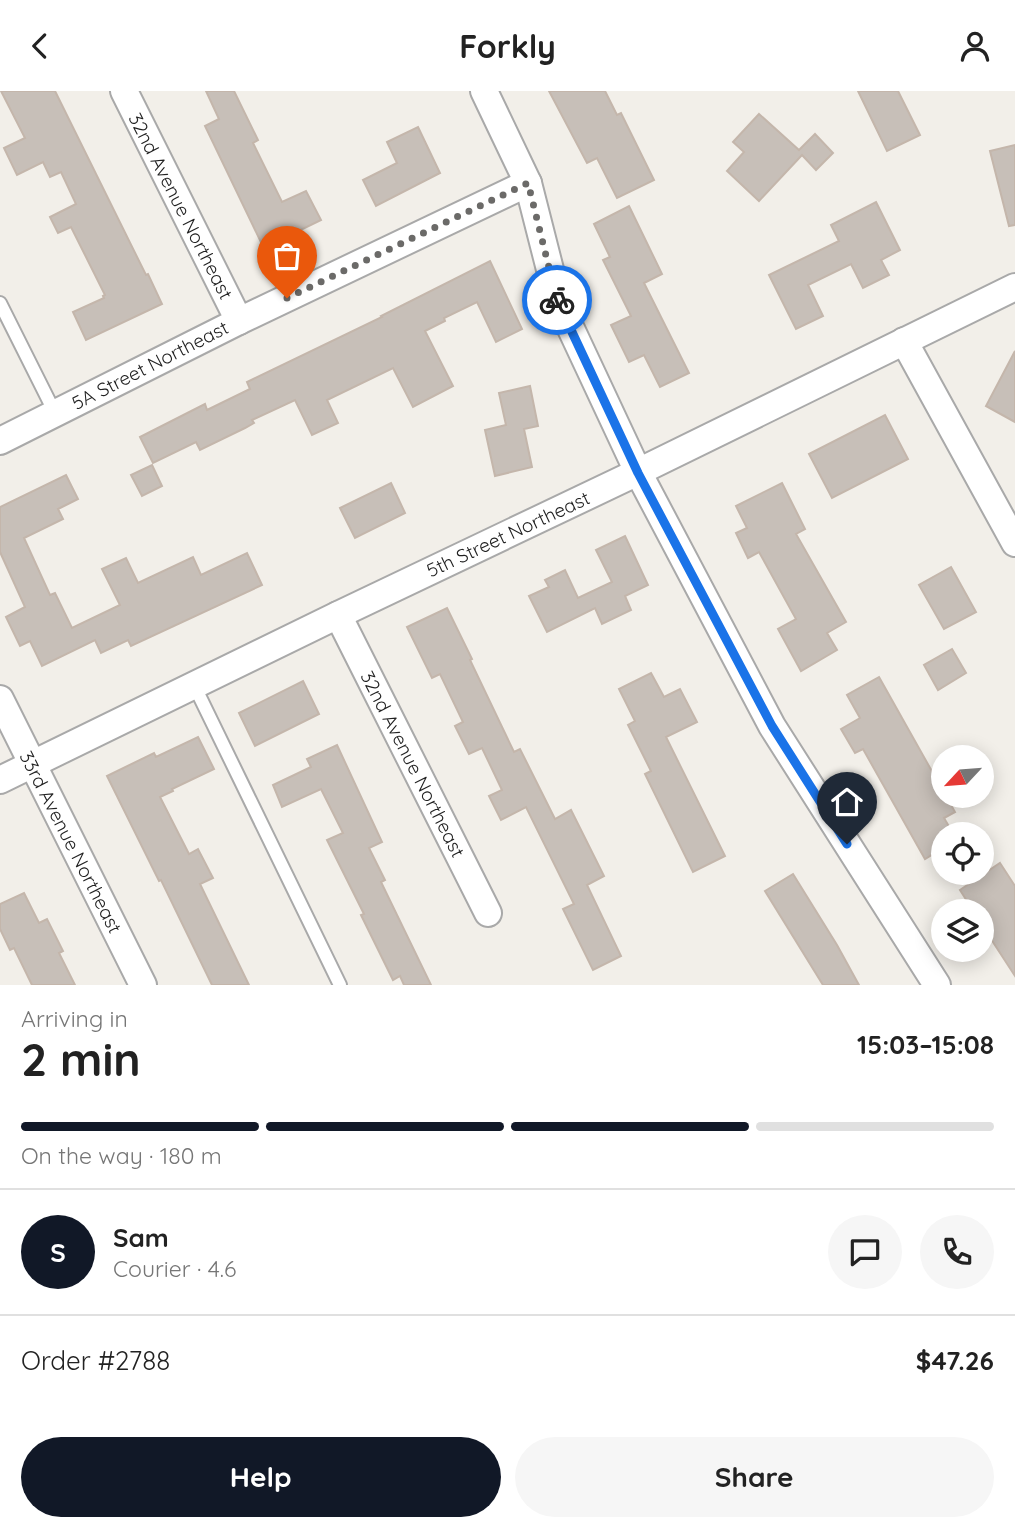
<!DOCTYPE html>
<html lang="en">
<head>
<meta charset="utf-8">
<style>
  body { margin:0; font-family:Quicksand,sans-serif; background:#f6f6f6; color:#222; height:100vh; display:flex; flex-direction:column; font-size:26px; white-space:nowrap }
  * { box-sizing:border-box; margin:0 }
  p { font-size:23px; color:#767676 }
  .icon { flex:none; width:38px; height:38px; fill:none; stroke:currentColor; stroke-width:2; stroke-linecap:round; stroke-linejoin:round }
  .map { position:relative; height:894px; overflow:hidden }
  .side { display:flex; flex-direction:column; background:#fff; flex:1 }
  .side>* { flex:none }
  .needle { width:46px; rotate:244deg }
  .controls { position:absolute; left:931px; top:654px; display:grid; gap:14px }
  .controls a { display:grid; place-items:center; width:63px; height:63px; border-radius:50%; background:#fff; box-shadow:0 4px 18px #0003; font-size:35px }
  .pin { position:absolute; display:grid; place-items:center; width:60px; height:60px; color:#fff; margin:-72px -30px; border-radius:50% 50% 50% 0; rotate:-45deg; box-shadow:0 0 7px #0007 }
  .pin .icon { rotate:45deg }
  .courier { position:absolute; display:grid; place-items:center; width:70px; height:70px; margin:-35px; border:5px solid #1a73e8; border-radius:50%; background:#fff; color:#222; box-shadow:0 2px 9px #0007 }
  .headline em { font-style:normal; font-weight:700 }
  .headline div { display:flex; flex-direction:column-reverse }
  .headline { display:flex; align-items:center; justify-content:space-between; height:119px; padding:0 21px }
  h1 { font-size:46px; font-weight:700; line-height:52px }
  .bar { display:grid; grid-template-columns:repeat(4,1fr); gap:10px 7px; align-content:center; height:84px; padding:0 21px }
  .bar i { height:9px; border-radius:5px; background:#e0e0e0 }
  .bar .on { background:#111827 }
  .bar p { grid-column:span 4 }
  .line { display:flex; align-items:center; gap:18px; padding:0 21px; border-top:2px solid #e0e0e0 }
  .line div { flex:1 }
  .round { display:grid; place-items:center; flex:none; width:74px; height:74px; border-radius:37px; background:#f6f6f6 }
  .cta { display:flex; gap:14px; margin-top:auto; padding:14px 21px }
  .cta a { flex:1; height:80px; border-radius:42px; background:#111827; color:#fff; font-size:28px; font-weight:700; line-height:80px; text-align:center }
  .cta a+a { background:#f6f6f6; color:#222 }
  header { display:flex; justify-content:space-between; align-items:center; height:91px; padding:0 21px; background:#fff; font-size:32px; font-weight:700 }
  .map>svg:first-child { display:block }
  .building { fill:#c7bfb8; stroke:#c4b6ab; stroke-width:2 }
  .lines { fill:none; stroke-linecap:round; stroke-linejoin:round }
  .service-casing { stroke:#a9a9a9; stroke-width:16 }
  .minor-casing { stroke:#a9a9a9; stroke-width:30 }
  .service { stroke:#fff; stroke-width:12 }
  .minor { stroke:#fff; stroke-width:26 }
  .done { stroke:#6b6a68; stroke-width:7; stroke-dasharray:0 12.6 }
  .route { stroke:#1a73e8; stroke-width:9 }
  .labels { text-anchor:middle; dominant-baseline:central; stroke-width:5; stroke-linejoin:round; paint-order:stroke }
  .street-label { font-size:19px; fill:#222; stroke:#fff }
</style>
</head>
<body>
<header><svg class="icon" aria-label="back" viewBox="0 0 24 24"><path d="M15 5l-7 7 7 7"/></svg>Forkly<svg class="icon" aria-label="person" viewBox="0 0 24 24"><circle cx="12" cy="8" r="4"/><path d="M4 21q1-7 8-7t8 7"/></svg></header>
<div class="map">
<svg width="1015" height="894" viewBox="0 0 1015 894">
  <rect width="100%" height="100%" fill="#f2efe9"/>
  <g class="building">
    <path d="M1,0h54l91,184 2,-1 14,30 -76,36 -13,-28 31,-14 -1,-2 2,-1 -34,-68 -13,6 -8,-16 26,-13 -15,-32 -11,5 -7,-15 -26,13 -13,-27 21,-10z"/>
    <path d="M206,0h28l24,49 -5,3 29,59 24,-11 15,29 -35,17 6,13 -22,11 -65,-135 14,-7z"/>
    <path d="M549,0h56l12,24 4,-2 33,67 -37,18 -20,-40 -10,5z"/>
    <path d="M858,0h40l22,44 -33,16z"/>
    <path d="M759,23l40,36 16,-16 18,19 -17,17 -14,-15 -43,46 -32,-30 17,-19 -11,-10z"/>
    <path d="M418,36l22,46 -64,33 -13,-26 34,-17 -10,-21z"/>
    <path d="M1015,54v80l-6,1 -19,-75z"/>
    <path d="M876,111l24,48 -19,10 8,15 -26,13 -12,-24 -43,21 15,31 -27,13 -27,-54 70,-34 -8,-16z"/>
    <path d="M629,115l33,68 -18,9 45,90 -29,14 -16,-32 -15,7 -18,-37 20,-9 -28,-56 7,-3 -16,-33z"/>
    <path d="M490,170l32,68 -26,13 -19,-40 -33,16 1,3 -20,10 28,55 -40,21 -20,-39 -66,32 11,23 -26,12 -17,-35 -43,20 2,3 -9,5 -45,22 -4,-8 -43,21 -13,-26 65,-33 2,6 43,-21 -3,-7 135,-65 -1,-1z"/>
    <path d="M1015,260v71l-29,-16z"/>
    <path d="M530,295l8,40 -14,3 8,38 -37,9 -10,-46 21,-5 -7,-32z"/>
    <path d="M885,324l23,44 -76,39 -23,-44z"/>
    <path d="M152,374l10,21 -20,10 -11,-21z"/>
    <path d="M66,384l12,24 -20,10 5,10 -39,19 26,57 5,-2 17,35 48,-23 -18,-36 24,-11 12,25 55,-26 8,18 46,-22 15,32 -131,61 -3,-6 -27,13 -6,-13 -53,26 -12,-25 -10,5 -14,-29 19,-10 -25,-55v-45z"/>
    <path d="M391,392l14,30 -50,25 -15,-30z"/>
    <path d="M782,392l23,46 -9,5 50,88 -19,11 10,17 -36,21 -23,-42 18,-10 -37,-67 -11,6 -12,-25 11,-5 -11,-22z"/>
    <path d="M625,445l23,49 -23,11 6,14 -29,14 -7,-16 -48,24 -18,-36 20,-9 -4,-7 20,-10 13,28 34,-16 -16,-32z"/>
    <path d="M951,476l25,45 -32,17 -25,-44z"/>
    <path d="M447,517l25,51 -2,1 44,92 6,-3 35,70 16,-9 33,66 -17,9 34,71 -28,14 -30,-61 11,-5 -48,-97 -25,13 -12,-24 13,-6 -20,-42 -13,6 -14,-28 8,-4 -23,-48 -8,4 -25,-51z"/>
    <path d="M952,558l14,24 -28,17 -14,-25z"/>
    <path d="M651,582l13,24 16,-8 17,33 -31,15 59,119 -32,16 -48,-98 6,-3 -23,-46 7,-4 -16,-32z"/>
    <path d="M879,586l64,114v5h3l9,16 -11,6 10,17h-11v13l-18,11 -62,-110 -8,4 -14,-24 19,-11 -13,-23z"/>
    <path d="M303,590l16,33 -64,32 -16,-33z"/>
    <path d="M198,646l16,32 -42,20 1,2 -13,6 29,57 9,-5 15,29 -13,6 49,101h-37l-51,-105 -2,1 -52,-105 47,-23 2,4z"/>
    <path d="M337,654l45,97 -13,6 16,32 -4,2 50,103h-27l-4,-9 -7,4 -32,-65 3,-1 -37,-74 16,-7 -22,-44 -39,18 -9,-22 38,-18 -4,-8z"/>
    <path d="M1000,772l15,23v90l-26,-40 -7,5v-29h-8l-14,-22z"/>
    <path d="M793,783l44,71 22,40h-36l-58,-94z"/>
    <path d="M24,802l15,30 8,-4 16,32 -4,2 16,32h-43l-18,-37 -4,2 -10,-21v-25z"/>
  </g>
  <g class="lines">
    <g class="service-casing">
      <g id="service">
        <path d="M0,212l55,110"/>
        <path d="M194,594l146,300"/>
      </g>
    </g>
    <g class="minor-casing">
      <g id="minor">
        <path d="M124,0l115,230"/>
        <path d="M484,0l44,92 30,118 80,171 134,254 165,259"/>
        <path d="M904,250l111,202"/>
        <path d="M0,350l239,-120 289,-138"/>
        <path d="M338,524l150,298"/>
        <path d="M0,608l143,286"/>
        <path d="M0,689l338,-165 300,-143 377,-185"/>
      </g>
    </g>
    <use href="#service" class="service"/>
    <use href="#minor" class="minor"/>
  </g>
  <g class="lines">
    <path class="done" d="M287,207l241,-115 29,117"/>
    <path class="route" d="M557,209l81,173 134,253 75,118"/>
  </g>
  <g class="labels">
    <g class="street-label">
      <text transform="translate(181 115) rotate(63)">32nd Avenue Northeast</text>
      <text transform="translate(150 274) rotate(-27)">5A Street Northeast</text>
      <text transform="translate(508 443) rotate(-25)">5th Street Northeast</text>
      <text transform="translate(413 673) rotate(63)">32nd Avenue Northeast</text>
      <text transform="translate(71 751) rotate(63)">33rd Avenue Northeast</text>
    </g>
  </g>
</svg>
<div class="controls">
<a><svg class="needle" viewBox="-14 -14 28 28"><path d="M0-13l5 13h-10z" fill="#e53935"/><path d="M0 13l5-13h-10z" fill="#767676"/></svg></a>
<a><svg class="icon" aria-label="locate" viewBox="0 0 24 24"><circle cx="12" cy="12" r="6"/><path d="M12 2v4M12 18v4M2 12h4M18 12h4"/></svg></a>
<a><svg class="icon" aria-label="layers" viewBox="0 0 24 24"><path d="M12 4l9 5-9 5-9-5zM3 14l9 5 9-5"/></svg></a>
</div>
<div class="pin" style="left:287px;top:207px;background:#ea580c"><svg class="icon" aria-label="bag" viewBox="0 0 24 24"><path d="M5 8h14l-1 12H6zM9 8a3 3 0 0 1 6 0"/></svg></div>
<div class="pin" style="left:847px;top:753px;background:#1f2937"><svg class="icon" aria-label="home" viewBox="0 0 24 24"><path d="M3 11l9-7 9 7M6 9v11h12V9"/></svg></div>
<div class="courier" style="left:557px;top:209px"><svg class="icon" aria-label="bike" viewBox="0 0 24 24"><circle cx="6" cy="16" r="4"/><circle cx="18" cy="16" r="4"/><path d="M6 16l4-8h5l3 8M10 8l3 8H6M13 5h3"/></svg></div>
</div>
<section class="side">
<div class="headline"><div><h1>2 min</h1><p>Arriving in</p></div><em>15:03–15:08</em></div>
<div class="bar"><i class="on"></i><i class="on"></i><i class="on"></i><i></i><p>On the way · 180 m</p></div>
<div class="line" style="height:126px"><b class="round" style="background:#111827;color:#fff">S</b><div><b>Sam</b><p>Courier · 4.6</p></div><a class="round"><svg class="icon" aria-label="chat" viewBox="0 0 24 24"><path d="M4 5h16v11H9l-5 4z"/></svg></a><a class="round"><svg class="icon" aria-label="phone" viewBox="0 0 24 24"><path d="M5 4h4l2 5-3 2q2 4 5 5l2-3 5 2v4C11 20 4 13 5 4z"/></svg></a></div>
<div class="line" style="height:91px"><div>Order #2788</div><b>$47.26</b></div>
<div class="cta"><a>Help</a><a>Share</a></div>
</section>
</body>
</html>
